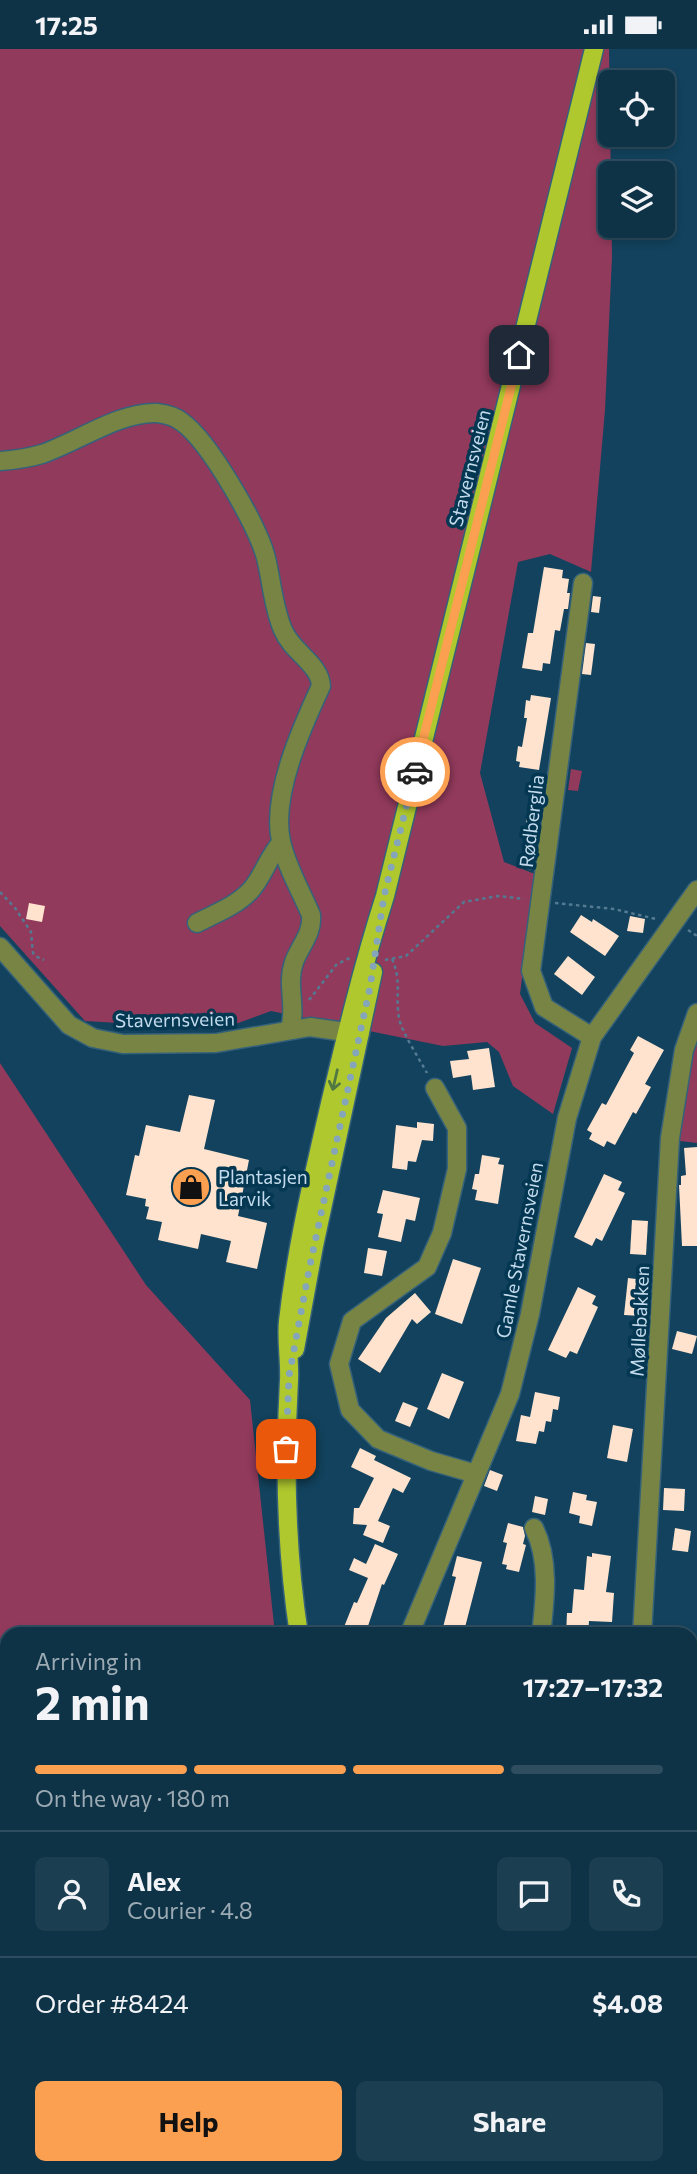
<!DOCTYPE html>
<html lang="en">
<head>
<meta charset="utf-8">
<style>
  body { margin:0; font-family:Commissioner,sans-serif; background:#1c3e51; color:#f1f3f6; height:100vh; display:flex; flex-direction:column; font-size:26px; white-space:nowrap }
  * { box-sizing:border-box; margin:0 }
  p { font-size:23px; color:#9baab3 }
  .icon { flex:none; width:38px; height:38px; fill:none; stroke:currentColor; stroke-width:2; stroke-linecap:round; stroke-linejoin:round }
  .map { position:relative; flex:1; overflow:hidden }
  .side { position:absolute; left:0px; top:1578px; width:698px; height:548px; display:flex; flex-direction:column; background:#0e3246; border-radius:21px 21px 0 0; box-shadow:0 4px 10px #0003,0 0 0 2px #2e4d5f }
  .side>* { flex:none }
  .buttons { position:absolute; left:598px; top:21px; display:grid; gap:14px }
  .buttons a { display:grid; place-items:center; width:77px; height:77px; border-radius:10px; background:#0e3246; box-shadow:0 4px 10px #0003,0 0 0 2px #2e4d5f; font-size:35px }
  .pin { position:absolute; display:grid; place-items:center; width:60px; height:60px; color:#fff; margin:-30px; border-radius:14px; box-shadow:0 4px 10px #0006 }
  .courier { position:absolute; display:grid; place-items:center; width:70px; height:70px; margin:-35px; border:5px solid #fb9f50; border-radius:50%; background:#fff; color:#222; box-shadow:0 2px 9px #0007 }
  .overview em { font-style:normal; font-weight:700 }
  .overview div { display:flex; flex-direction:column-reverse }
  .overview { display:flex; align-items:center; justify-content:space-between; height:119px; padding:0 35px }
  h1 { font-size:46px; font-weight:700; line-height:52px }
  .bar { display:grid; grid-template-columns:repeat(4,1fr); gap:10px 7px; align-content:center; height:84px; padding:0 35px }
  .bar i { height:9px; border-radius:5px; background:#2e4d5f }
  .bar .selected { background:#fb9f50 }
  .bar p { grid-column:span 4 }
  .line { display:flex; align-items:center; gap:18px; padding:0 35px; border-top:2px solid #2e4d5f }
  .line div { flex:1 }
  .round { display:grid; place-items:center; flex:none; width:74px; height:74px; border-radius:10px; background:#1c3e51 }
  .cta { display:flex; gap:14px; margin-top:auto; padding:14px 35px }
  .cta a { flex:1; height:80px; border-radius:10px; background:#fb9f50; color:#111; font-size:28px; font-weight:700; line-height:80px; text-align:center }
  .cta a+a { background:#1c3e51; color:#f1f3f6 }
  .status { display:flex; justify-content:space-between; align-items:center; height:49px; padding:0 35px; background:#0e3246; direction:ltr }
  .status svg { height:19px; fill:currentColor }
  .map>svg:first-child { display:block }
  .green { fill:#923a5c }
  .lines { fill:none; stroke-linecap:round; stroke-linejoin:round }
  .stream { stroke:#60478d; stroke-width:4.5 }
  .building { fill:#ffe3ce }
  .minor-casing { stroke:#35617a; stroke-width:21 }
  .major-casing { stroke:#35617a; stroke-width:21 }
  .path { stroke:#537a92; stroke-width:2.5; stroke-dasharray:3.5 3.5; stroke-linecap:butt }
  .minor { stroke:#778443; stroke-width:18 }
  .major { stroke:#afc82e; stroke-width:18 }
  .oneway { stroke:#517842 }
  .done { stroke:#85a5ba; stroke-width:7; stroke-dasharray:0 12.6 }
  .route { stroke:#fb9f50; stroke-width:9 }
  .labels { text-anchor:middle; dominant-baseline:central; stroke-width:7; stroke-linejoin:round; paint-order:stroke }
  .street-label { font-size:19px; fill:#c3dbec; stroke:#043752 }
  .poi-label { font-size:19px; fill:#c3dbec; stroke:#043752; text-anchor:start }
</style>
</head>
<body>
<div class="status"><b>17:25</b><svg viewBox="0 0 49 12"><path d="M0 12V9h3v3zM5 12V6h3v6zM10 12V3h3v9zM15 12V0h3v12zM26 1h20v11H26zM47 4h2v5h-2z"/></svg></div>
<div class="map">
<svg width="697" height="2125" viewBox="0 0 697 2125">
  <rect width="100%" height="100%" fill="#12425d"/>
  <g class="green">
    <path d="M0,0h609l3,208 -7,153 -14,162 -41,-18 -32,8 -38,211 24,89 31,12 -15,120 15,29 37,25 -19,66 -40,-28 -14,-34 -12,-10 -44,4 -172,-35 -49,18 -137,-8 -85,-95z"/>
    <path d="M571,720l11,2 -4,20 -10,-1z"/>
    <path d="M697,981v113l-17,-2 -2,-3 10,-80z"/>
    <path d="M0,1014l146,222 104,115 25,234 -268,1v533h445v6h-452z"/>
    <path d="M697,1790v57l-6,-8v-47z"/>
  </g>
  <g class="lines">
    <g class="stream">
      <path d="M3,1777l4,-1"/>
      <path d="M691,1812l6,2"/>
    </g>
  </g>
  <g class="building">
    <path d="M544,518l19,3 -1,8 7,1 -2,14h3l-2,16h-4l-4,22 -5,-1 -5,34 -7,-1 -1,8 -20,-3 6,-35h5z"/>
    <path d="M593,547l8,1 -2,16 -8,-1z"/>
    <path d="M586,594l9,1 -4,31 -9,-1z"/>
    <path d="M531,646l20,3 -12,72 -20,-3 1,-5 -4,-1 2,-15 4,1 5,-29h-3l2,-18 4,1z"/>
    <path d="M527,767l13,2 -7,52 -12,-2z"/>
    <path d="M29,854l16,3 -3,16 -16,-3z"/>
    <path d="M581,866l11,7 1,-3 26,17 -14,20 -35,-24z"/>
    <path d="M630,867l15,3 -2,14 -16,-2z"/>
    <path d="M568,907l27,21 -13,18 -28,-21z"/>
    <path d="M638,987l26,14 -19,34 6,3 -15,27 -3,-2 -18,33 -8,-4 -3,6 -15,-8 3,-6 -5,-3 15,-27 4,2 28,-52 -4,-3z"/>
    <path d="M489,999l6,39 -22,3 -2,-15 -18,3 -3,-17 19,-2 -2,-8z"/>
    <path d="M189,1046l26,5 -11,49 45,11 -11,56 29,7 -10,46 -31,-7 5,-21 -30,-7 -3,15 -40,-9 4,-18 -16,-3 3,-12 -4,-1 1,-7 -20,-4 9,-40 4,1 7,-31 34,7z"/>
    <path d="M417,1073l17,2 -1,17 -11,-1 -6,22 -8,-1 -1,9 -15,-2 4,-43 21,3z"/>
    <path d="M697,1098v99h-15l-3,-61h2v-9l5,-1 -2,-27z"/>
    <path d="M482,1106l18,3 -2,6 6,1 -6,39 -23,-4 2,-10 -5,-1 3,-15h4z"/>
    <path d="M604,1125l18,8 -4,8 7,3 -23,48 -6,-3 -4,8 -18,-9z"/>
    <path d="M383,1141l37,8 -5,23 -9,-2 -5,23 -23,-5 5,-23 -6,-1z"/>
    <path d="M632,1171l16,1 -2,34 -16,-1z"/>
    <path d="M368,1199l19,3 -5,25 -18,-3z"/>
    <path d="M453,1210l28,9 -19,56 -27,-10z"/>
    <path d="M628,1229l16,2 -3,36 -17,-1z"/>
    <path d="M578,1238l18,9 -4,8 6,3 -21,47 -7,-3 -4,7 -18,-8z"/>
    <path d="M415,1244l16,19 -14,12 -5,-5 -32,54 -22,-14 28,-41z"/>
    <path d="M677,1282l20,5 -5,18 -20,-5z"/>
    <path d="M442,1324l22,9 -15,37 -22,-10z"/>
    <path d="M535,1343l25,5 -2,13 -5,-1 -2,13 -5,-1 -2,11 -5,-1 -3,13 -20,-3 5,-26 9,2z"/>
    <path d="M403,1353l15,6 -8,19 -15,-6z"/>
    <path d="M613,1376l20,4 -6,33 -20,-4z"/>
    <path d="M360,1399l16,8 -2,4 37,18 -8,15 -10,-5 -15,33 12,5 -7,17 -20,-8 4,-10 -14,-1 1,-16h5l15,-30 -23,-11z"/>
    <path d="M490,1421l13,5 -6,16 -13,-5z"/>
    <path d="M664,1439l21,1 -1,22 -21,-1z"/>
    <path d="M573,1443l14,3 -1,5 11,2 -5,24 -13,-3 1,-7 -11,-3z"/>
    <path d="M535,1447l13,3 -3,16 -13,-3z"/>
    <path d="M508,1474l15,4 2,9 -2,8 3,1 -7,27 -13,-3 1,-4 -5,-1 5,-21 -4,-1z"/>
    <path d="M675,1479l16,3 -3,21 -16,-2z"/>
    <path d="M375,1495l23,10 -14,31 -2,-1 -17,51h-4l-17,-8 10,-25 3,1 11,-25 -19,-8 5,-12 12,6z"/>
    <path d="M592,1504l19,3 -5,36 8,1 -2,29 -23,-1 -1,14h-22l1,-22h5l2,-24 10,1 3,-34 5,1z"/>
    <path d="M457,1507l25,6 -19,73h-22l15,-58 -4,-1z"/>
  </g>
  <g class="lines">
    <g class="minor-casing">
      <g id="minor">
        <path d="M0,412c15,-1 28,-3 42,-7 35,-12 79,-43 115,-41 9,1 19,4 25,9 27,19 76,104 84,136 6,24 7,49 17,72 9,22 37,34 38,56 -19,41 -50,109 -40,155 5,25 20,50 30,74 2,18 -11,31 -17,47 -8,23 3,44 -4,67"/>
        <path d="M583,534l-52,388 13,36 48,30"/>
        <path d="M197,874c17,-9 39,-17 53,-32 13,-14 18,-34 31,-48"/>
        <path d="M0,898l69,78 24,13 30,6 93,-1 94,-16 50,7"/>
        <path d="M435,1039l22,40v41l-15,64 -15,34 -75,54 -13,43 11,46 28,29 53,22 45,13"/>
        <path d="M534,1479c16,32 11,72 7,107"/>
        <path d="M409,1586l101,-241 20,-80 37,-196 25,-81 105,-147"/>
        <path d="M642,1586l28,-497 14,-88 13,-37"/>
        <path d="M542,2119l3,6"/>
        <path d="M585,2125l9,-6"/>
      </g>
    </g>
    <g class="major-casing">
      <g id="major">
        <path d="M295,1300l19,-103 59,-274"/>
        <path d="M299,1586c-13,-85 -15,-170 -10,-255 1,-20 -3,-39 -1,-59 8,-70 24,-140 40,-209 17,-72 34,-144 57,-216l209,-847"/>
        <path d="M509,2119l3,6"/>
      </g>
    </g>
    <g class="path">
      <path d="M0,843l15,16 16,24 2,21 2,3 9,4"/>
      <path d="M555,854l59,6 42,10"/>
      <path d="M688,881l9,6"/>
      <path d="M392,910c10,22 3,37 7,59 2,13 21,42 28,55"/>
      <path d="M385,911l21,-4 58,-54 34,-6 26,3"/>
      <path d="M309,951l28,-36 13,-6"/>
      <path d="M0,1793l7,20"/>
      <path d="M2,1859l5,-12"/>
    </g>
    <use href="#minor" class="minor"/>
    <use href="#major" class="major"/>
  </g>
  <defs><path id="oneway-shaft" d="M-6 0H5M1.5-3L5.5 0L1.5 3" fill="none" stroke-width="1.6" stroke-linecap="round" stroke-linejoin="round" transform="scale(1.75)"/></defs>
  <use class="oneway" href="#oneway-shaft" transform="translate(335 1031) rotate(103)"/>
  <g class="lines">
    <path class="done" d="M286,1400l3,-73 21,-111 60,-278 14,-91 31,-124"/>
    <path class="route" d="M415,723l104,-417"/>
  </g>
  <defs>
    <g id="shop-disc" transform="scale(2.0125)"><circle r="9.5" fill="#fb9f50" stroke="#043752"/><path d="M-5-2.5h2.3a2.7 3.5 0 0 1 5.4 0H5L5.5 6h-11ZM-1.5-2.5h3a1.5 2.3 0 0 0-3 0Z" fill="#111"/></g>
  </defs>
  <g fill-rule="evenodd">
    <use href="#shop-disc" x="191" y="1138"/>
  </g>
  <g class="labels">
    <g class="street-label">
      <text transform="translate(469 419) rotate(-76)">Stavernsveien</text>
      <text transform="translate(531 772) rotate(-83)">Rødberglia</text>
      <text transform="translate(175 970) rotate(-1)">Stavernsveien</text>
      <text transform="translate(519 1201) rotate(-79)">Gamle Stavernsveien</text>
      <text transform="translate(639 1272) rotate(-87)">Møllebakken</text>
    </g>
    <g class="poi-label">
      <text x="218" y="1127">Plantasjen<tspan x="218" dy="22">Larvik</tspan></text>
    </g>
  </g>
</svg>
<div class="buttons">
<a><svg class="icon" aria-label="locate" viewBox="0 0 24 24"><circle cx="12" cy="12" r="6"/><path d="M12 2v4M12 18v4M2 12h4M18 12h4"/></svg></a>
<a><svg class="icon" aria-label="layers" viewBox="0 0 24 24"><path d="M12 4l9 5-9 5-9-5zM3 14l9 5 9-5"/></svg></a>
</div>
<div class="pin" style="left:286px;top:1400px;background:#ea580c"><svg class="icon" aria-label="bag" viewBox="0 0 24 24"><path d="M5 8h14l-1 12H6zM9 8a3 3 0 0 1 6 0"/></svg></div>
<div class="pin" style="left:519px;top:306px;background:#1f2937"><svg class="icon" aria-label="home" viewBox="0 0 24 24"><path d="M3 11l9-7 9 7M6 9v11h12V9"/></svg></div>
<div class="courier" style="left:415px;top:723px"><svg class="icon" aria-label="car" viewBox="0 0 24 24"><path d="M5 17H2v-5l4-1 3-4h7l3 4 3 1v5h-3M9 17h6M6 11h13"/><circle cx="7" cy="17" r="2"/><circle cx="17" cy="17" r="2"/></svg></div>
<section class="side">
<div class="overview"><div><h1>2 min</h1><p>Arriving in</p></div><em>17:27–17:32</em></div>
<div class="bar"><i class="selected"></i><i class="selected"></i><i class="selected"></i><i></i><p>On the way · 180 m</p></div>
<div class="line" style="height:126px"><a class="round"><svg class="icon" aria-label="person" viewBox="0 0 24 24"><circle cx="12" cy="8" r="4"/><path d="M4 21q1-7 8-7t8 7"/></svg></a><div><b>Alex</b><p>Courier · 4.8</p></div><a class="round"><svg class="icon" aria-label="chat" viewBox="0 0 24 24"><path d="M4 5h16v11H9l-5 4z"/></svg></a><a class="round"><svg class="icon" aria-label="phone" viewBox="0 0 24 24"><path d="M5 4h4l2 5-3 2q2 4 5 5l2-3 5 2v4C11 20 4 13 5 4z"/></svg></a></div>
<div class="line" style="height:91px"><div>Order #8424</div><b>$4.08</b></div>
<div class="cta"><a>Help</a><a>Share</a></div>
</section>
</div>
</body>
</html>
